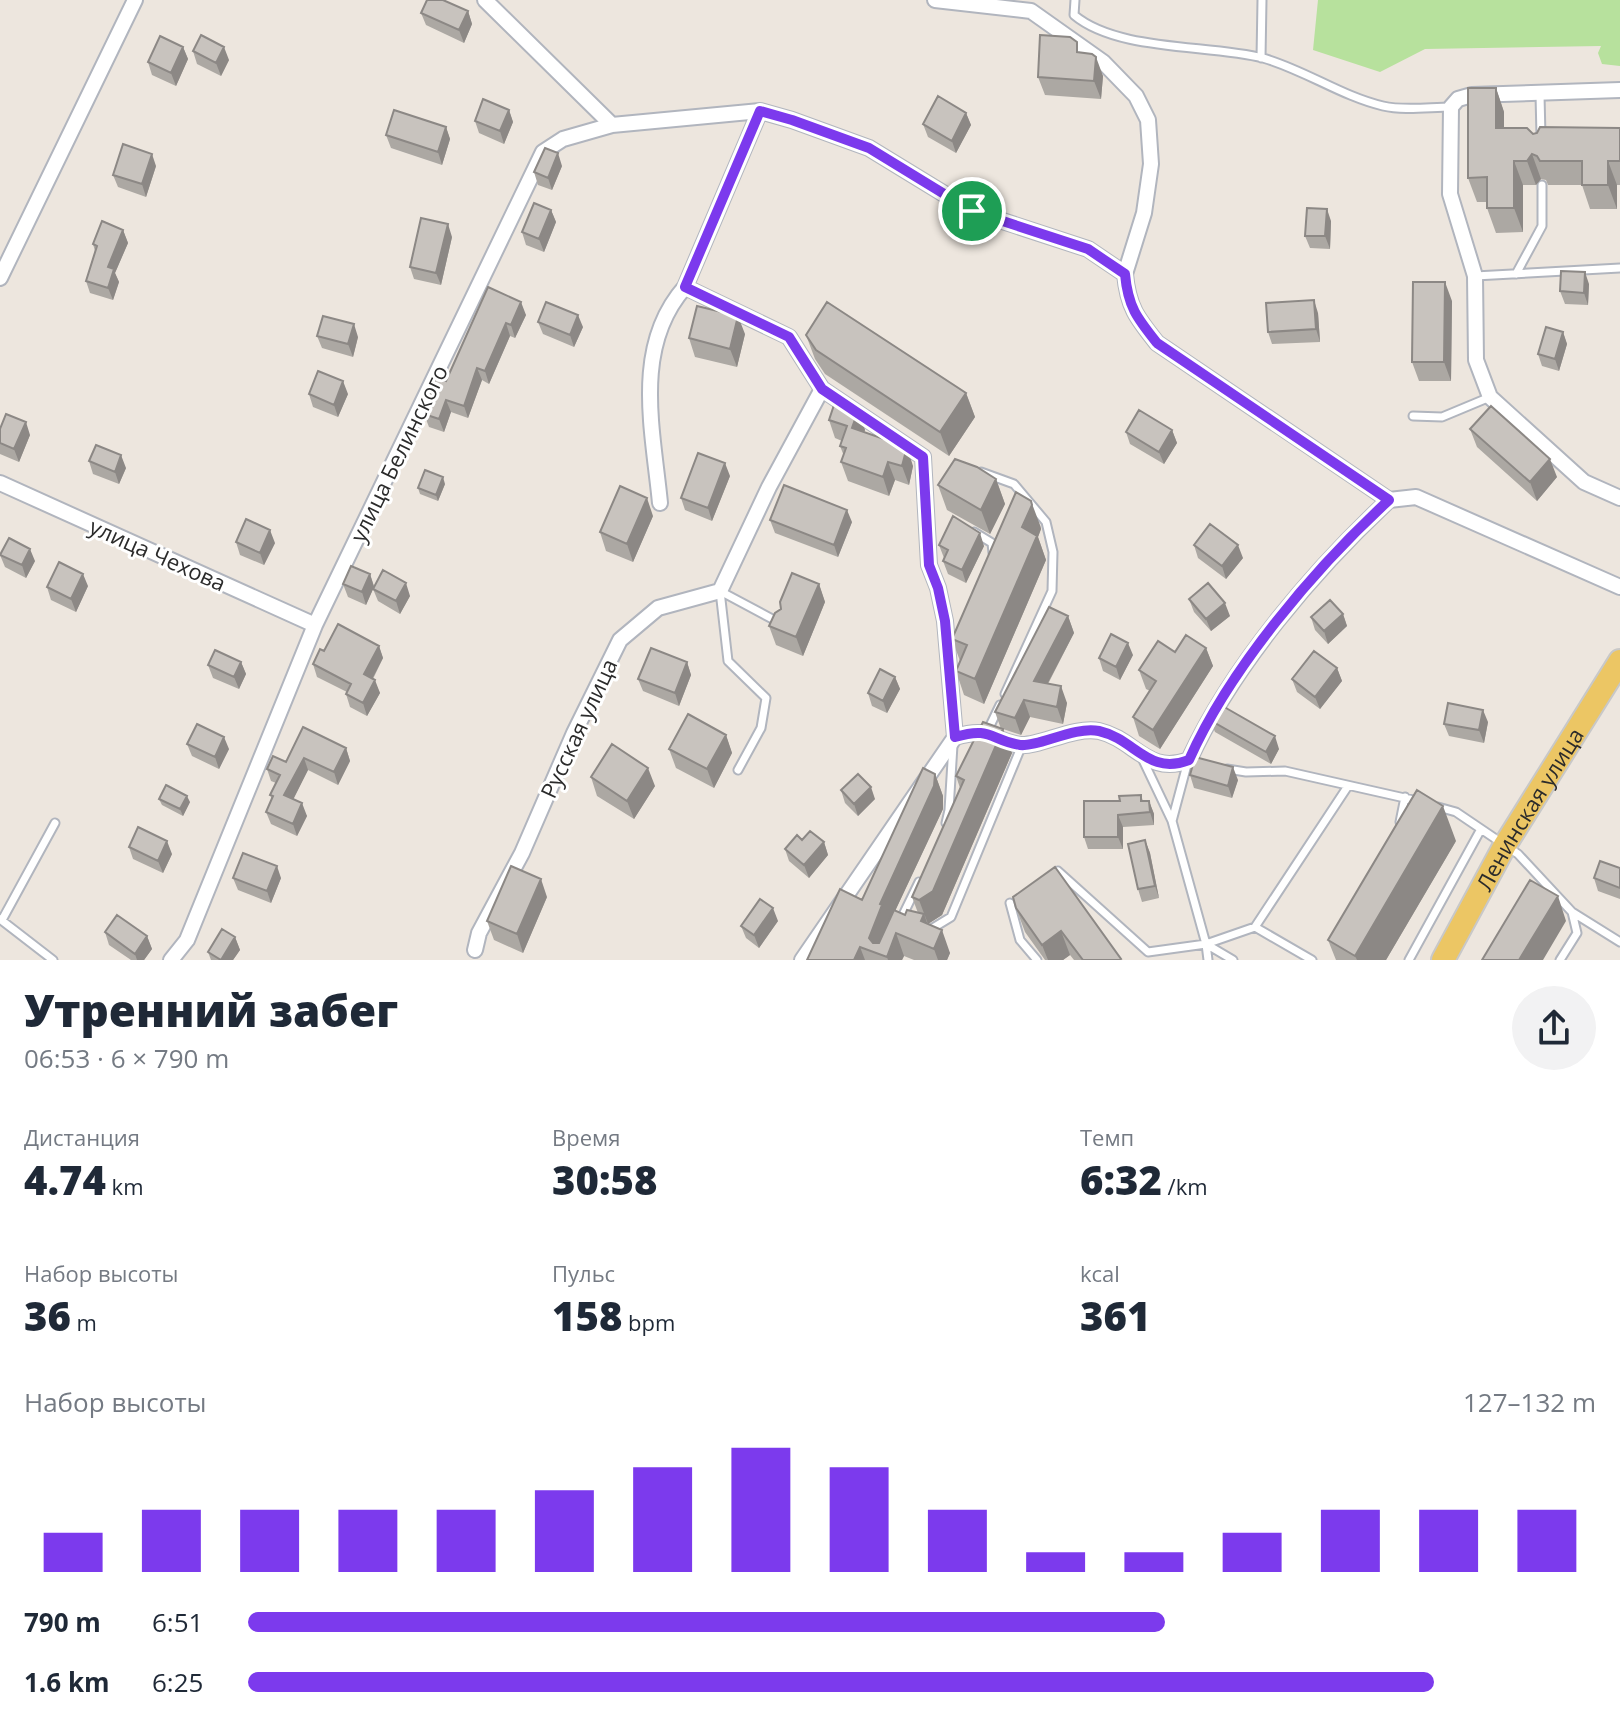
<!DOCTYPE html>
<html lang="ru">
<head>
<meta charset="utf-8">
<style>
  body { margin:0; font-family:"Open Sans",sans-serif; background:#f2f2f3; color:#1f2937; height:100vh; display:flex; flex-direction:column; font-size:30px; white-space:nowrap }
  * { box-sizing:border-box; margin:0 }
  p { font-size:26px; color:#747a83 }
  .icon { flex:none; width:44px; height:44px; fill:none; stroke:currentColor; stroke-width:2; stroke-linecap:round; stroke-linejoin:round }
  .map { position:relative; height:960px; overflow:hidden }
  .sheet { display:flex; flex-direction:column; background:#fff; flex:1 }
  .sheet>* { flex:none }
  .pin { position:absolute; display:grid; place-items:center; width:68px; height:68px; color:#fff; margin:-34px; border:4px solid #fff; border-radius:50%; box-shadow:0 2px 8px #0007 }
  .round { display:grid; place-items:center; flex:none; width:84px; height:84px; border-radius:42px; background:#f2f2f3 }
  .headline { display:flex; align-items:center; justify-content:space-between; height:136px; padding:0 24px }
  h1 { font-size:44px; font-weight:800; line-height:60px }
  .metrics { display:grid; grid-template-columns:repeat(3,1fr); gap:12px; height:136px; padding:8px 24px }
  .metrics div { display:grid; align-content:center }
  .metrics b { font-size:40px; font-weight:800 }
  .metrics small { font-size:22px; font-weight:400 }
  .metrics p { font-size:22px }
  .chart { height:224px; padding:16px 24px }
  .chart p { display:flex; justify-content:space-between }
  .chart svg { width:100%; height:144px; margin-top:8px; stroke:#7c3aed; stroke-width:6 }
  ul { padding:0 24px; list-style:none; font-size:26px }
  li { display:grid; grid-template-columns:128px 96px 1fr; align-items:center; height:60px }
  li i { height:20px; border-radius:10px; background:#7c3aed }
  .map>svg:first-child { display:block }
  .green { fill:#b7e19d }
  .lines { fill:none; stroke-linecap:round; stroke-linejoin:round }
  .service-casing { stroke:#b1b5be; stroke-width:11 }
  .minor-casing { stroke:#b1b5be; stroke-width:18 }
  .primary-casing { stroke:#c8c8c8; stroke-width:26 }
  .service { stroke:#fff; stroke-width:7 }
  .minor { stroke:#fff; stroke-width:14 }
  .primary { stroke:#ecc664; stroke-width:22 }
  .wall { fill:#aca8a3 }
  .shaded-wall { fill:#8c8885 }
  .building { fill:#c8c3be; stroke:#8c8885; stroke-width:2 }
  .route-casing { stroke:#fff; stroke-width:16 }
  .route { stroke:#7c3aed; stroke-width:10 }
  .labels { text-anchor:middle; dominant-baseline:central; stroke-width:6; stroke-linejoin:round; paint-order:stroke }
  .street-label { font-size:22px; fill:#2b2b2b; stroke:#fff }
</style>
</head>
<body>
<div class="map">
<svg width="1620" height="960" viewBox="0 0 1620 960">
  <rect width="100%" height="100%" fill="#ede6de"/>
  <path class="green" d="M1318,0H1620V66L1602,64L1598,53L1601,46L1425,49L1380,72L1313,50Z"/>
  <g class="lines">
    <defs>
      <path id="service" d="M1075,0L1074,15C1118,52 1210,44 1263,58C1305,70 1341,96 1383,106C1404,111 1430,107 1451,107
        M1261,58L1262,0
        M1540,95L1541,136
        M1516,274L1542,226V185
        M1475,276L1620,268
        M1413,416L1442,417L1490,397
        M981,472L1014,484L1046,522L1053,552L1052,591L1005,694
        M974,532L992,543L993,553
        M720,591L728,661L766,698L761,728L738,770
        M720,591L778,622
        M987,732L1000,705
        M1142,758L1172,821
        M1188,761L1172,821L1206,944L1208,960
        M1227,769L1246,772L1285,771L1418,801
        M1438,807L1456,812L1518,854L1572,912L1577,933L1560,960
        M1400,822L1405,797
        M946,823L949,810L953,745
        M1058,871L1148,952L1206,944L1255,927L1348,786
        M1010,903L1020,940L1037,960
        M1572,912L1620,942
        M0,919L53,960
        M2,920L55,823
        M900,921L919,882
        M1255,927L1312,960
        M928,931L951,917L1022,745
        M1206,944L1233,960
        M1409,960L1481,829"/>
      <path id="minor" d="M485,0L612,125
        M935,0L1031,11L1103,62L1136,96L1148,120L1151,164L1144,213L1125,274
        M1620,90L1472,95L1458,99L1451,107L1450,194L1475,276L1476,360L1490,397L1584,482L1620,498
        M760,111L685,287L789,337L822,389L923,457L929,565L938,588L945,621L955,737
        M0,278L135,0
        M0,483L315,625
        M660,503C653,430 632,347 685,287
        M475,950L479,933L522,853L574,733L620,640L658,608L720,591L769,487L822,389
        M171,960L187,940L315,625L543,152L563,139L612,125L760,111L792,120L869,148L972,211L1088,249L1125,274C1128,307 1137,318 1157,343L1389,500L1416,497L1620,587
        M802,960L955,737C992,726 989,740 1020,745C1039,747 1074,726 1099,731C1135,739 1147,776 1189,760C1232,666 1314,570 1389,500"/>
      <g id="primary">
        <path id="s1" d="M1443,960L1505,845L1620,661"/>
      </g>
    </defs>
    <use href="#service" class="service-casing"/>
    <use href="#minor" class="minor-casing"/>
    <use href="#primary" class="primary-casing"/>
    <use href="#service" class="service"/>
    <use href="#minor" class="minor"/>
    <use href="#primary" class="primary"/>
  </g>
  <path class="wall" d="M468,11L472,24L464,43L426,25L421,13Z
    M183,47L188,59L176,86L152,75L148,62Z
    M193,51L229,60L221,76L197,64Z
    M1081,53L1103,76L1101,99L1045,95L1038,77Z
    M1496,88L1504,112V128L1533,134L1620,128V185H1617V209H1590L1582,185H1548L1546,180L1541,179L1536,185H1523V232L1496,233L1487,208V202H1477L1468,178Z
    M509,110L513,122L504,144L479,133L475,121Z
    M966,113L971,125L956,153L928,137L923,124Z
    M446,127L450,139L442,165L391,148L386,135Z
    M156,166L146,197L118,187L113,175Z
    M562,166L552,190L538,185L534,172Z
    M551,210L556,222L544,252L526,245L522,232Z
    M1331,221L1330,249L1310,248L1305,236Z
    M123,230L128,243L115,273L119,282L113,300L90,293L86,281L95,251L93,244Z
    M452,237L441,285L414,279L410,267Z
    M1589,284L1588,305L1565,304L1560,291Z
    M488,287L526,315L515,338L510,336L489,384L482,380L468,418L451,412L444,432L429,427L424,414L446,381Z
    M1452,301L1451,381H1419L1412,362Z
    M1318,313L1320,342L1272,344L1268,332Z
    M538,322L583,327L574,347L543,334Z
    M1563,332L1567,344L1559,371L1542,366L1538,354Z
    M745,334L737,367L695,357L689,338Z
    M806,335L966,393L975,417L949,456L825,374L815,359Z
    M317,336L358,337L353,357L322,348Z
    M309,394H348L338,417L313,407Z
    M858,411L865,430L864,432L913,466L909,485L895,480L889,496L848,481L841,462L844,456L840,446L842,441L835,438L829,420Z
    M0,429L30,435L19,462L0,454Z
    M1470,429L1557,477L1537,501L1477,447Z
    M1172,430L1177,443L1164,464L1130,444L1126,432Z
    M89,461L126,468L119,484L93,474Z
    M730,476L712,521L685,510L681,498Z
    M996,479L1005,504L990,534L947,510L938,485Z
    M445,484L438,501L420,494L418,488Z
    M653,516L633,562L606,551L600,532Z
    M770,520L852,522L838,557L775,533Z
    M1040,525L1041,529L1038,537L1046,560L984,704L964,695L956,671L960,661L952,639Z
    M236,542L275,543L264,565L240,555Z
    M939,545L984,546L966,583L948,574L943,561L944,558Z
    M1194,545L1243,558L1226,579L1198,558Z
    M0,555L35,561L26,578L5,567Z
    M370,574L374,586L410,596L400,614L378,601L373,589L366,605L348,597L343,584Z
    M819,584L825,602L803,656L776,645L769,626Z
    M88,586L76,612L51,600L47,587Z
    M1189,599L1230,616L1211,631L1194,612Z
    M1343,614L1347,626L1328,644L1315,630L1311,617Z
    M1068,616L1074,633L1048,684L1067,703L1063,724L1030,717L1021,735L1003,729L1012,753L942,915L928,924L950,953L947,960H914L904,956L902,960H807L862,900L935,774L943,796V809L895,911L905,915L918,913L912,897L960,788L956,776L1001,729L995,712Z
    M379,646L383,658L373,679L380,693L367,716L350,707L346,694L347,692L317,677L313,664L324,651Z
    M1206,648L1213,666L1160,749L1139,736L1133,717L1150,691L1146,689L1139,670L1175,652Z
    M1133,655L1120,680L1103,671L1099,658Z
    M241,662L246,674L239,689L213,678L208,665Z
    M687,662L691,675L679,706L643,691L638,679Z
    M1337,668L1342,681L1320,709L1297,692L1292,679Z
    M895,677L900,689L887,713L872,706L868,693Z
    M1210,720L1279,749L1271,764L1215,732Z
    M1488,722L1484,743L1449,736L1444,724Z
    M726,735L732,753L714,788L676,768L669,749Z
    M187,744L229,749L219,769L192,756Z
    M346,748L350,761L338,785L308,770L293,799L307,816L297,836L271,824L266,812L272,799L270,795L276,783L271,781L267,769L286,762Z
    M1190,775L1238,780L1232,798L1194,788Z
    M591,777L655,786L634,819L597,796Z
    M841,790L875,799L858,816L845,803Z
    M1141,795L1143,801H1149L1154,814V825L1123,827V849H1088L1084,837L1120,801Z
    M159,799L190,802L183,816L162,805Z
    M802,840L824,842L828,855L809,878L789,861L785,849Z
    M1145,840L1150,853L1159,898L1142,902L1138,889Z
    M1456,841L1386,960H1336L1328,940Z
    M129,847L172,854L163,873L133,859Z
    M1620,868V899L1598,891L1594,878Z
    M233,878H281L271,903L238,890Z
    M547,897L523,953L494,940L487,921Z
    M1016,908L1121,960H1074L1070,955L1063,960H1045L1025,932Z
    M778,921L759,948L746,938L741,926Z
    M105,932L147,936L152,949L144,960H131L109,945Z
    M235,937L240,950L233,960H211L208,952Z"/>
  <path class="shaded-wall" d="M468,11L472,24L464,43L459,30Z
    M183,47L188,59L176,86L171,73Z
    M224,47L229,60L221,76L216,63Z
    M1096,57L1103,76L1101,99L1094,81Z
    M1496,88L1504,112V152L1496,128Z
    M509,110L513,122L504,144L500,131Z
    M966,113L971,125L956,153L952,141Z
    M446,127L450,139L442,165L438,152Z
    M558,153L562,166L552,190L548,178Z
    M152,154L156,166L146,197L142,184Z
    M1532,154L1541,179L1536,185L1527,161Z
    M1514,161L1523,185V232L1514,208Z
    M1608,161L1617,185V209L1608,185Z
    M1327,209L1331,221L1330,249L1325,236Z
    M551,210L556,222L544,252L539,239Z
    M448,224L452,237L441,285L436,273Z
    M123,230L128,243L115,273L119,282L113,300L108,288V267Z
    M1585,272L1589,284L1588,305L1584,293Z
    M1445,282L1452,301L1451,381L1444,362Z
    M1314,300L1318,313L1320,342L1316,329Z
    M521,302L526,315L515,338L511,325Z
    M578,315L583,327L574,347L570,335Z
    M738,316L745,334L737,367L730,349Z
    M506,323L510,336L489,384L485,371Z
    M354,324L358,337L353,357L348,344Z
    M1563,332L1567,344L1559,371L1555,359Z
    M477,368L482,380L468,418L464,406Z
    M343,381L348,394L338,417L334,405Z
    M966,393L975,417L949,456L940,432Z
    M446,400L451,412L444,432L439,419Z
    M858,411L865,430L859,447L852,428Z
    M26,422L30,435L19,462L14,449Z
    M1172,430L1177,443L1164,464L1159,452Z
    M907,447L913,466L909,485L902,466Z
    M121,455L126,468L119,484L115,472Z
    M1550,459L1557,477L1537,501L1530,482Z
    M888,462L895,480L889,496L883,477Z
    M725,463L730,476L712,521L708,508Z
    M443,477L445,484L438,501L436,495Z
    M996,479L1005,504L990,534L981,510Z
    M647,498L653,516L633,562L627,544Z
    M1031,501L1040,525L1041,529L1038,537L1046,560L984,704L975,679Z
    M847,510L852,522L838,557L834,545Z
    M270,530L275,543L264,565L260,553Z
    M980,533L984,546L966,583L962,570Z
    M1238,545L1243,558L1226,579L1222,566Z
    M30,549L35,561L26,578L22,565Z
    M83,574L88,586L76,612L71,599Z
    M370,574L374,587L366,605L362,592Z
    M406,583L410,596L400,614L396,601Z
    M819,584L825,602L803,656L796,637Z
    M1225,603L1230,616L1211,631L1206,619Z
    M1343,614L1347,626L1328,644L1324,631Z
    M1068,616L1074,633L1040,698L1034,681Z
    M1128,643L1133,655L1120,680L1116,667Z
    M379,646L383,658L368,687L364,674Z
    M1206,648L1213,666L1160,749L1153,730Z
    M241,662L246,674L239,689L234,677Z
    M687,662L691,675L679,706L675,693Z
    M1337,668L1342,681L1320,709L1315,697Z
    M895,677L900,689L887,713L883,701Z
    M375,680L380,693L367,716L363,703Z
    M1061,686L1067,703L1063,724L1057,707Z
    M1024,700L1030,717L1021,735L1015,718Z
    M1483,710L1488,722L1484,743L1479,730Z
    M1003,729L1012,753L942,915L928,924L919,900Z
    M726,735L732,753L714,788L707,769Z
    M1275,736L1279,749L1271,764L1266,752Z
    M224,737L229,749L219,769L215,757Z
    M346,748L350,761L338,785L334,772Z
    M304,758L308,770L289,808L284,795Z
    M1233,767L1238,780L1232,798L1228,786Z
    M648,768L655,786L634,819L627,801Z
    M935,774L943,796V809L889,924L880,955L869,938L880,904Z
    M871,787L875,799L858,816L854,804Z
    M187,796L190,802L183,816L180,809Z
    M1149,801L1154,814V825L1150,812Z
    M302,803L307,816L297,836L293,824Z
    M1443,806L1456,841L1386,960H1357L1355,956Z
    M1118,815L1123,827V849L1118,837Z
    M1145,840L1150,853L1159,898L1155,886Z
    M167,841L172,854L163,873L158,861Z
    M824,842L828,855L809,878L804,865Z
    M277,866L281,878L271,903L267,891Z
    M541,879L547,897L523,953L517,934Z
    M1558,896L1566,921L1543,960H1519Z
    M773,908L778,921L759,948L754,935Z
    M924,914L932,937L921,921Z
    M942,930L950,953L947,960H938L934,949Z
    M1061,931L1070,955L1063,960H1048L1042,945Z
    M896,933L904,956L902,960H888L887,957Z
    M147,936L152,949L144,960H137L135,954Z
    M235,937L240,950L233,960H221Z
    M860,947L865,960H854Z"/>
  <path class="building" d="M427,0H443L468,11L459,30L421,13Z
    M201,35L224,47L216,63L193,51Z
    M1040,35L1070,37L1077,42V52L1092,54L1096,57L1094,81L1038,77Z
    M160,36L183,47L171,73L148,62Z
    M1468,88H1496V128H1527L1533,134L1537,133L1540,127L1620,128V161H1608V185H1582V161H1540L1537,156L1532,154L1527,161H1514V208H1487V177L1468,178Z
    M938,96L966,113L952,141L923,124Z
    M483,99L509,110L500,131L475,121Z
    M394,110L446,127L438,152L386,135Z
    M123,144L152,154L142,184L113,175Z
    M545,148L558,153L548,178L534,172Z
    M534,203L551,210L539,239L522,232Z
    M1307,208L1327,209L1325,236H1305Z
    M421,218L448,224L436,273L410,267Z
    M102,221L123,230L108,267L114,269L108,288L86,281L97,246L93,244Z
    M1561,271L1585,272L1584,293L1560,291Z
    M1413,282H1445L1444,362H1412Z
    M488,287L521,302L511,325L506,323L485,371L477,368L464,406L446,400L439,419L424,414L436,378L446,381Z
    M1314,300L1316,329L1268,332L1266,303Z
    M546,302L578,315L570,335L538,322Z
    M827,302L966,393L940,432L816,350L806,335Z
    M697,306L738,316L730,349L689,338Z
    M323,316L354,324L348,344L317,336Z
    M1546,327L1563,332L1555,359L1538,354Z
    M318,371L343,381L334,405L309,394Z
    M836,399L858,411L852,428L907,447L902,466L888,462L883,477L841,462L846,448L840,446L847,426L829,420Z
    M1491,406L1550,459L1530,482L1470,429Z
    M1139,410L1172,430L1159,452L1126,432Z
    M6,414L26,422L14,449L0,443V429Z
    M96,445L121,455L115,472L89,461Z
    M698,453L725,463L708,508L681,498Z
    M955,459L977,467L996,479L981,510L938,485Z
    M425,470L443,477L436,495L418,488Z
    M784,485L847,510L834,545L770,520Z
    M620,486L647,498L627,544L600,532Z
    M1016,492L1031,501L1032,505L1022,527L1037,536L975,679L956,671L967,645L952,639Z
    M953,516L980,533L962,570L943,561L948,550L939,545Z
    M246,519L270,530L260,553L236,542Z
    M1210,524L1238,545L1222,566L1194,545Z
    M9,538L30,549L22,565L0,555Z
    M59,562L83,574L71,599L47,587Z
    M351,566L370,574L362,592L343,584Z
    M383,570L406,583L396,601L373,589Z
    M792,573L819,584L796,637L769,626L775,613L781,609L780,602Z
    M1208,583L1225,603L1206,619L1189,599Z
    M1330,600L1343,614L1324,631L1311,617Z
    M1049,607L1068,616L1034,681L1061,686L1057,707L1024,700L1015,718L995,712Z
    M338,624L379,646L364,674L375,680L363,703L346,694L351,684L313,664L320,649L324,651Z
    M1111,634L1128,643L1116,667L1099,658Z
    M1186,635L1206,648L1153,730L1133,717L1156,681L1139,670L1158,641L1175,652Z
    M651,648L687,662L675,693L638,679Z
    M215,650L241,662L234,677L208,665Z
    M1314,651L1337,668L1315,697L1292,679Z
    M880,669L895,677L883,701L868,693Z
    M1448,703L1483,710L1479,730L1444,724Z
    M1219,704L1275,736L1266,752L1210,720Z
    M688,714L726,735L707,769L669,749Z
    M983,722L1003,729L933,891L919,900L912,897L964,780L956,776Z
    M197,724L224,737L215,757L187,744Z
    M303,727L346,748L334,772L304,758L284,795L302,803L293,824L266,812L273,796L270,795L280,775L267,769L273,756L286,762Z
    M612,744L648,768L627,801L591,777Z
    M1195,757L1233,767L1228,786L1190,775Z
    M923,768L935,774L934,786L880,904L882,905L869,938L873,943H879L894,910L905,915L907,910L924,914L921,921L942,930L934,949L896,933L887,957L860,947L854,960H807L840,889L862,900Z
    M858,774L871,787L854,804L841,790Z
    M166,785L187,796L180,809L159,799Z
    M1417,790L1443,806L1355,956L1328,940Z
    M1141,795V801H1149L1150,812L1118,815V837H1084V801H1120L1119,796Z
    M138,827L167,841L158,861L129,847Z
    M810,831L824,842L804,865L785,849L797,835L802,840Z
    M1145,840L1155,886L1138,889L1128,844Z
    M243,853L277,866L267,891L233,878Z
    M1600,861L1620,868V888L1594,878Z
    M511,866L541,879L517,934L487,921Z
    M1055,867L1121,959L1119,960H1083L1061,931L1042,945L1016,908L1013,897Z
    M1530,880L1558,896L1519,960H1482Z
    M760,899L773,908L754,935L741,926Z
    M117,915L147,936L135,954L105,932Z
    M222,929L235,937L221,960L208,952Z"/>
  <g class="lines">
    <defs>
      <path id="route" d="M760,111L792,120L869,148L972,211L1088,249L1125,274C1128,307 1137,318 1157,343L1389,500C1315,568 1230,668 1189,760C1148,776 1135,739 1099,731C1074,726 1039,747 1020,745C989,740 992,726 955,737L945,621L938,588L929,565L923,457L822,389L789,337L685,287Z"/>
    </defs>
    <use href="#route" class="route-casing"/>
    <use href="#route" class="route"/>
  </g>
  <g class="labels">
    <g class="street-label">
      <text transform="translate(398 453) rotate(-64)">улица Белинского</text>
      <text transform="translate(158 554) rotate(24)">улица Чехова</text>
      <text transform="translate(578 728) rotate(-65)">Русская улица</text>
      <text stroke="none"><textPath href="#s1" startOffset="174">Ленинская улица</textPath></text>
    </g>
  </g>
</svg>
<div class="pin" style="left:972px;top:211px;background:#1e9e55"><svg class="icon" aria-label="arrive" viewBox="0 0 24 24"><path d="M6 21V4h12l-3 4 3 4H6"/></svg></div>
</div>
<section class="sheet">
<div class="headline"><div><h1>Утренний забег</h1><p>06:53 · 6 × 790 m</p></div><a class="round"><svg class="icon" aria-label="share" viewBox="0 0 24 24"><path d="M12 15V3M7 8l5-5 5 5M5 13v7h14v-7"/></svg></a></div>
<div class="metrics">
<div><p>Дистанция</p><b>4.74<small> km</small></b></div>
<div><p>Время</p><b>30:58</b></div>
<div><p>Темп</p><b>6:32<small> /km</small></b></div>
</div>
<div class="metrics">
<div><p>Набор высоты</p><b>36<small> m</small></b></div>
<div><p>Пульс</p><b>158<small> bpm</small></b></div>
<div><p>kcal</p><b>361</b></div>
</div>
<div class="chart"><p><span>Набор высоты</span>127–132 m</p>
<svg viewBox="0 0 160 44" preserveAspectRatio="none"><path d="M5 44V32M15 44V25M25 44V25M35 44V25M45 44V25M55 44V19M65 44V12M75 44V6M85 44V12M95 44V25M105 44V38M115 44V38M125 44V32M135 44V25M145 44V25M155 44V25"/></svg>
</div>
<ul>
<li><b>790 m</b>6:51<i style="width:68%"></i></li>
<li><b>1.6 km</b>6:25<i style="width:88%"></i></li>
</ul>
</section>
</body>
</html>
